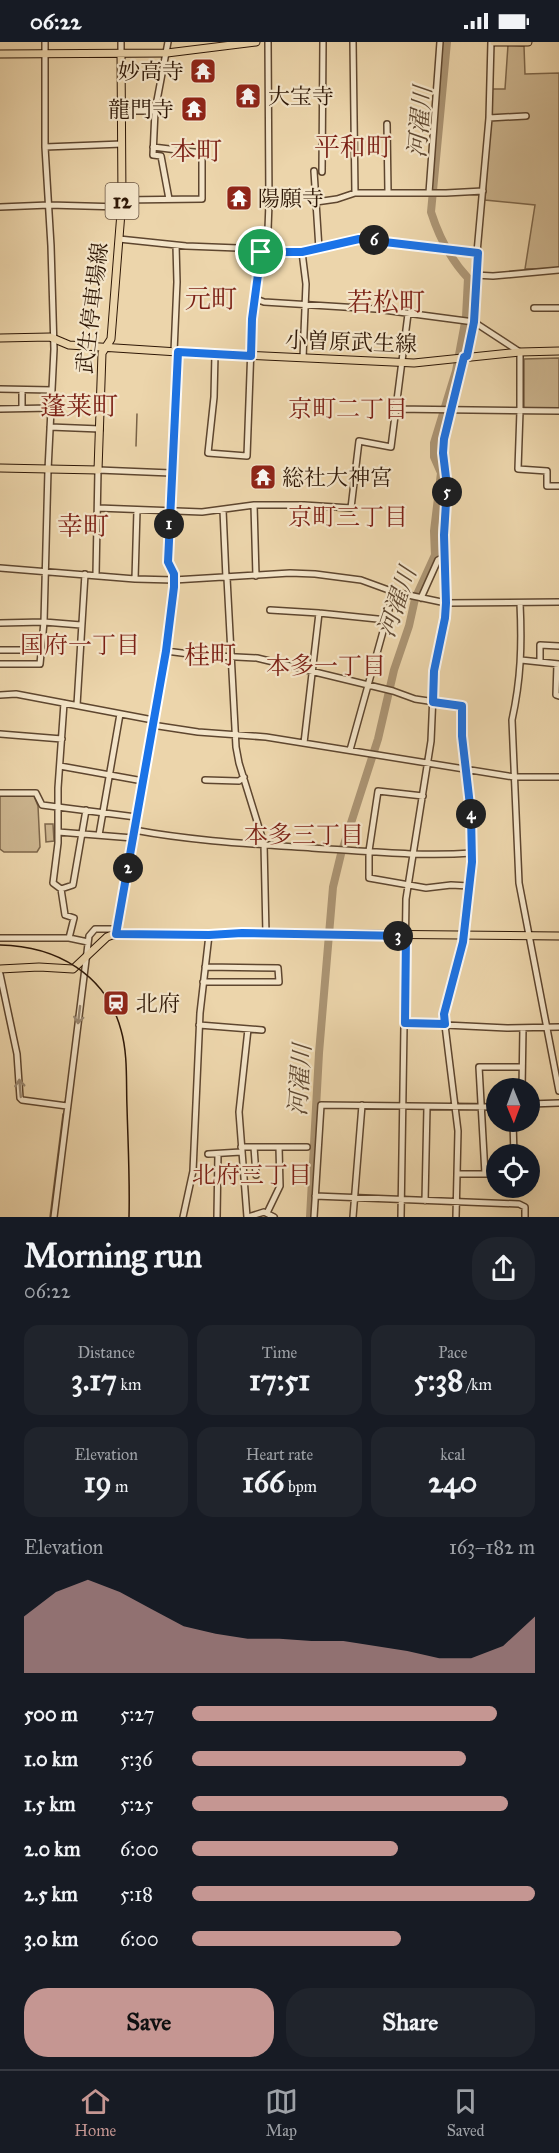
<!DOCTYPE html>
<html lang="en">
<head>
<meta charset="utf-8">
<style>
  body { margin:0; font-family:"IM FELL Great Primer","Noto Serif JP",serif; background:#20242c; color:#f1f3f6; height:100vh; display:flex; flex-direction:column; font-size:22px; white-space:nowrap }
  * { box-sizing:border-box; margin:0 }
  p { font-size:20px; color:#9ea1a6 }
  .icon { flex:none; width:33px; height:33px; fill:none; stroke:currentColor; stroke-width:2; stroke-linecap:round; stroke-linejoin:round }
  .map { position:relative; height:1175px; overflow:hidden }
  .sheet { display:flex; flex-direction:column; background:#171b24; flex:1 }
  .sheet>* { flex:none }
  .needle { width:39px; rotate:179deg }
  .fabs { position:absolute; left:486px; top:1036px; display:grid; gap:12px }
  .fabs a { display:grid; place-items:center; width:54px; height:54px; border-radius:50%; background:#171b24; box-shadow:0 6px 24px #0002; font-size:30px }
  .pin { position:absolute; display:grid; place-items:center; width:51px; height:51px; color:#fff; margin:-26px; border:3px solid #fff; border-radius:50%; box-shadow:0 2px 6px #0007 }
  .km { position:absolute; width:30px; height:30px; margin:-15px; border-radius:50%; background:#222; color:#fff; font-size:16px; line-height:30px; text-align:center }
  .round { display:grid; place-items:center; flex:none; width:63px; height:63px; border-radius:24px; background:#20242c }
  .headline { display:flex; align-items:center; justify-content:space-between; height:102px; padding:0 24px }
  h1 { font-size:33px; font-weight:700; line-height:45px }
  .figures { display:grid; grid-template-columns:repeat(3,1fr); gap:9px; height:102px; padding:6px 24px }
  .figures div { display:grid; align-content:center; border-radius:15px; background:#20242c; text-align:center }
  .figures b { font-size:30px; font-weight:700 }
  .figures small { font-size:16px; font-weight:400 }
  .figures p { font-size:16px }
  .chart { height:168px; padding:12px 24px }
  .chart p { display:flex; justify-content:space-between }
  .chart svg { width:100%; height:108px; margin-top:6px; fill:#c59692; opacity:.7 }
  .action { display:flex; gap:12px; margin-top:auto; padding:12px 24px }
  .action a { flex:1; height:69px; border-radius:24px; background:#c59692; color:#111; font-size:24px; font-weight:700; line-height:69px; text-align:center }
  .action a+a { background:#20242c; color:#f1f3f6 }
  ul { padding:0 24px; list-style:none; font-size:20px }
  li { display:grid; grid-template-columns:96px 72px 1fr; align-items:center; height:45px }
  li i { height:15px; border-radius:8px; background:#c59692 }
  .status { display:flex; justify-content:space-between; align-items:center; height:42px; padding:0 30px; background:#171b24; direction:ltr }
  .status svg { height:16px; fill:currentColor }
  .tabs { display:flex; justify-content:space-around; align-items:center; height:84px; border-top:2px solid #363941; background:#171b24; font-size:16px; color:#9ea1a6 }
  .tabs a { display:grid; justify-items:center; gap:3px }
  .tabs .active { color:#c59692 }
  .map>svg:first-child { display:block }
  .green { fill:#ccb58f; stroke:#7d664a; stroke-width:1.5 }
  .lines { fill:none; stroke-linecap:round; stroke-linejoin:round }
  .stream { stroke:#796247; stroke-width:1.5 }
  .river { stroke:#ab9473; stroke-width:8 }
  .minor-casing { stroke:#5e462f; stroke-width:8 }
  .major-casing { stroke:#2e1706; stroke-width:9 }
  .minor { stroke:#f3e4c8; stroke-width:5 }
  .major { stroke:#ecd5ab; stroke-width:7 }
  .tram { stroke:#2e1706; stroke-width:1.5 }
  .oneway { stroke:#9a8871 }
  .route-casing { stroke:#fff; stroke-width:12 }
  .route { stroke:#1a73e8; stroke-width:8 }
  .labels { text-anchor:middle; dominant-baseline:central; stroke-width:4.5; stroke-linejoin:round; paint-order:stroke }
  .shield { fill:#f3e4c8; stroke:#695440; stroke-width:1.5 }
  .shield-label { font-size:21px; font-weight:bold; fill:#2e1706 }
  .poi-label { font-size:22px; fill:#2e1706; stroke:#f3e4c8; text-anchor:start }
  .street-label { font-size:22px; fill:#2e1706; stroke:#f3e4c8 }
  .water-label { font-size:24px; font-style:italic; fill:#604932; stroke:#f3e4c8 }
  .neighbourhood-label { font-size:24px; fill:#7a1f14; stroke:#f3e4c8 }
  .quarter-label { font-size:26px; fill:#7a1f14; stroke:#f3e4c8 }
</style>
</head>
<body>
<div class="status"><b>06:22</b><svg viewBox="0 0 49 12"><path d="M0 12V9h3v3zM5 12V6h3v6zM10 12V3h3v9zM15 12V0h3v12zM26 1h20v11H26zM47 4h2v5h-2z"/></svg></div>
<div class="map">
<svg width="559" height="1175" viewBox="0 0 559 1175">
  <rect width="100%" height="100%" fill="#ecd5ab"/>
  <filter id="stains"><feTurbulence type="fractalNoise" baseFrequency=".00333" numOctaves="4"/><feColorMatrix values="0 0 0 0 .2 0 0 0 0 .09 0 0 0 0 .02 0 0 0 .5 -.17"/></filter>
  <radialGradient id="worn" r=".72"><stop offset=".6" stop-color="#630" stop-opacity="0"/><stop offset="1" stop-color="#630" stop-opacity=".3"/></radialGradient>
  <path class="green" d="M508,3L524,4L525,32L559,31V227H525L535,163L485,158L492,47H505Z
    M559,316V367H526L524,365V317Z
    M0,753L34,754L38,764L40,805L37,810H4L0,807Z
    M45,782H53L54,799L46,800Z"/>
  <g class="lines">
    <path class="stream" d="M136,404L137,372
      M50,1175L63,1072"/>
    <path class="river" d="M310,1175L319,1011L333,845L341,812L378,697L394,628L409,584L415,557L435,513L434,489L441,431L434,415V401L456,329L466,275L468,236C450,217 439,195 431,170L447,0"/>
    <defs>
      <path id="minor" d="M121,0V11
        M168,0L155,69L153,113L161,114L169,157
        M353,0L355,151
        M122,69H155
        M489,76L526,74
        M387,82L388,150
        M45,105L122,102
        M314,129L319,207
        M322,130L323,0
        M429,151L440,0
        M122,158L202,157V111L153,105
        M316,160L337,157L355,151H446L483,149
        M0,165L49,163L121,165
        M119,197L186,204L238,206L265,211L302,210L359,197L478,211
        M302,210L306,242L303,316
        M475,233L493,234L559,228
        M256,257L264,260L376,267L474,280L520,310V369L518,427L547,429V444H559
        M534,266H559
        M174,310L177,240L176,203
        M215,312L214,355L208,411L247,414L252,277L261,210L268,187L269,161L268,0
        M467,314L474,280L475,233L489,76L491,0
        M0,347L52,348
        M22,348V366
        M0,367L51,366
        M395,367L559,369
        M50,385L100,387
        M254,463L256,534
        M98,466L202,470L254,463H304L351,466L359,399L391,405L408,272
        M223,468L226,536
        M0,526L135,537L174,538L290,531L315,532L361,538L394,550L446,561L559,560
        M96,533L98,428L171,431
        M227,536L236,705L239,721L264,802L266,892
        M135,537L137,468
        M421,556L438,518L444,515
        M520,561C522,603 521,637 512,678L519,841L559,1049
        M270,568L319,571L387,578
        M0,581L44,580L81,583
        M0,608H42
        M166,609L197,613L257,616L393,649L415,657L462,664V694L471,772L472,820L463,900L444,975L458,1089L456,1175
        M521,618L559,622
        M540,620V603L559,604
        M0,622H40L44,580L48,428L54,307L51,204L45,105V0
        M557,622L556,653L559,654
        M0,653L16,652L153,678
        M64,661L58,746V801L53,841L61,847L65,873L74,876L69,896
        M77,663L85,532
        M152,683L198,690L266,695L514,735H559
        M0,692L62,697
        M304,701L319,571
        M350,708L394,550
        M60,724L143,739
        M205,738L239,739L244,735
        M0,751H36L42,763L136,775
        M423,754L378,749L369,809V836L426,846L451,843L469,844
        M134,788C193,799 253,802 312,806C365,809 419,815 472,811
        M58,790L133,796
        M99,793L120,672
        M61,847L73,843L86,768
        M115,892L166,609L174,545V532L168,520L178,310
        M0,896H69L88,900
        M0,932L17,1012L20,1056L22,1058L67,1064
        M203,940H279L278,926L205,925
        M404,981L507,986L559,985
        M199,983L262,988
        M522,1047L523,986
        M530,1062L559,1061
        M513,1080L514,1113
        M241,1105H307
        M254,1105L256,1133
        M208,1112L241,1110
        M457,1132H496
        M485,1132L479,1025H522
        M315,1154L519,1162L525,1165V1175
        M425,1159L427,1065
        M267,1171L280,1144L279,1105
        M54,1175L89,894L95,887H116
        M183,1175L193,1129L200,971L209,893
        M217,1175L218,1112
        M247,1175L239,1070L248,987
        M248,1175L264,1170L274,1175
        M314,1175L321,1063L496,1065
        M353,1175L362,1063
        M401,1175L406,857L431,699L434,629L445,576L444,493L447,444L443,411L444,397L464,315"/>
      <path id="major" d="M494,0H528
        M0,12L167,11L256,0
        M0,296L50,295L69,303L178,310L414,321L520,310L559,309
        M0,426L98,428L102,311L111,297L122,158L121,11
        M0,927L39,925L73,927L107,895L112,893H209L242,891L559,894"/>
    </defs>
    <use href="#minor" class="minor-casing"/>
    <use href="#major" class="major-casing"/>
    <use href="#minor" class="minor"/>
    <use href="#major" class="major"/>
    <path class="tram" d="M0,903C56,904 106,932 121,988C128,1012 126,1040 127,1065C128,1102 130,1138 129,1175"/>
  </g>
  <defs><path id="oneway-shaft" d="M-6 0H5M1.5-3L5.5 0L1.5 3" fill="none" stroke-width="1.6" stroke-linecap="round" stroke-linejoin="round" transform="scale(1.5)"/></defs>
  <g class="oneway">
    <use href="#oneway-shaft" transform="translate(79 973) rotate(97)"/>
    <use href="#oneway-shaft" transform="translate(20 1046) rotate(-95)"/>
  </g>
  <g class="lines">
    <defs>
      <path id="route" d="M359,197L478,211L474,280L467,314L464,315L444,397L443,411L447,444L444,493L446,561L445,576L434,629L433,660L462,664V694L471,772L472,820L463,900L444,972L445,982L405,981L406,894L242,891L209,893L116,892L166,609L174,545V532L168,520L178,310L251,314L252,277L261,210H302Z"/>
    </defs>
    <use href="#route" class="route-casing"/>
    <use href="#route" class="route"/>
  </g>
  <defs>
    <symbol id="temple-square" viewBox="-11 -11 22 22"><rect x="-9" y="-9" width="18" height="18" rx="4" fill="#8f2418" stroke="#f3e4c8"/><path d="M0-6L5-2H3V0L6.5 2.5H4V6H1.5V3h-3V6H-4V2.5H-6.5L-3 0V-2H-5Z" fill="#fff"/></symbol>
    <symbol id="station-square" viewBox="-11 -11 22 22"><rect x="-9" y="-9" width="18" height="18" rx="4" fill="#8f2418" stroke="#f3e4c8"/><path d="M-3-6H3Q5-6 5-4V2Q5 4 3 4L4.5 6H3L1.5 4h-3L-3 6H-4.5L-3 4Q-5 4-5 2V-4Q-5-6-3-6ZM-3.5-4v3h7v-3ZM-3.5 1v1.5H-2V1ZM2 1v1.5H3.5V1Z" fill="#fff"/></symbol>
  </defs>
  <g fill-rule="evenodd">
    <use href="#temple-square" x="188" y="14" width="30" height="30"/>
    <use href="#temple-square" x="233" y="39" width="30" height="30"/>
    <use href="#temple-square" x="179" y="52" width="30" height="30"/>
    <use href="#temple-square" x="224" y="141" width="30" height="30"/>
    <use href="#temple-square" x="248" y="420" width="30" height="30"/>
    <use href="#station-square" x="101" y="946" width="30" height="30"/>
  </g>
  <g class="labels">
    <rect class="shield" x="105.5" y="141" width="33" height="36" rx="4.5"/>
    <g class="shield-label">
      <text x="122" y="159">12</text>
    </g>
    <g class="poi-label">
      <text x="184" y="29" text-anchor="end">妙高寺</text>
      <text x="268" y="54">大宝寺</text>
      <text x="174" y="67" text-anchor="end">龍門寺</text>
      <text x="258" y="156">陽願寺</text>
      <text x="282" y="435">総社大神宮</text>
      <text x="136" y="961">北府</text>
    </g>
    <g class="street-label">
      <text transform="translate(92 266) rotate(-83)">武生停車場線</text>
      <text transform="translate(351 300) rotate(2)">小曽原武生線</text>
    </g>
    <g class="water-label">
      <text transform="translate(420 80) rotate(-85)">河濯川</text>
      <text transform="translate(397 560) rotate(-71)">河濯川</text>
      <text transform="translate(300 1038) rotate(-86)">河濯川</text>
    </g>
    <g class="neighbourhood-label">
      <text x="348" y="367">京町二丁目</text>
      <text x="348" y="475">京町三丁目</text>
      <text x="80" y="603">国府一丁目</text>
      <text x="326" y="624">本多一丁目</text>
      <text x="304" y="793">本多三丁目</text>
      <text x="252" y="1133">北府三丁目</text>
    </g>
    <g class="quarter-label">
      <text x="353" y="105">平和町</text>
      <text x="196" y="109">本町</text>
      <text x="211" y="257">元町</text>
      <text x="386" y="260">若松町</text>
      <text x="79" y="364">蓬莱町</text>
      <text x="83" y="484">幸町</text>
      <text x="210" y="613">桂町</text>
    </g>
  </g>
  <rect width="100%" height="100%" filter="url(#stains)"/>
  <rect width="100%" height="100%" fill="url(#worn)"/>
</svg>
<div class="fabs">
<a><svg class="needle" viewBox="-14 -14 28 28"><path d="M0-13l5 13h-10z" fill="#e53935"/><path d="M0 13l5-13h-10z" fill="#9ea1a6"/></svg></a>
<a><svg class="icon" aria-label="locate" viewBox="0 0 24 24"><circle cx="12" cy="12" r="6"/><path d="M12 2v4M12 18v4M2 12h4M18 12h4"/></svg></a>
</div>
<div class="pin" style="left:261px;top:210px;background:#1e9e55"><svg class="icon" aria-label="arrive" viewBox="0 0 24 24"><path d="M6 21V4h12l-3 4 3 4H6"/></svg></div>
<b class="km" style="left:169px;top:482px">1</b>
<b class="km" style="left:128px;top:826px">2</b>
<b class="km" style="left:398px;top:894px">3</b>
<b class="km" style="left:471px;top:772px">4</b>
<b class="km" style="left:447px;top:450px">5</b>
<b class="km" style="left:374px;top:198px">6</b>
</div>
<section class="sheet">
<div class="headline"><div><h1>Morning run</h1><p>06:22</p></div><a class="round"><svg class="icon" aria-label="share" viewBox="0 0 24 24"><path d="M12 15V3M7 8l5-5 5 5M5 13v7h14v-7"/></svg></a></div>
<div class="figures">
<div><p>Distance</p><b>3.17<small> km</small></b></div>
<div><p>Time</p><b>17:51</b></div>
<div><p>Pace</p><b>5:38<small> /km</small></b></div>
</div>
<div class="figures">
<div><p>Elevation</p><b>19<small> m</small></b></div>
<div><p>Heart rate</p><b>166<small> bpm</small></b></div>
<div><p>kcal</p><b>240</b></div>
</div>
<div class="chart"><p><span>Elevation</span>163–182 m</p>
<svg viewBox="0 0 160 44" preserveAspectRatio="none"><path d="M0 44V21L10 11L20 6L30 11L40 18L50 25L60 28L70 30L80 30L90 31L100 31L110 33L120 35L130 38L140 38L150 33L160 21V44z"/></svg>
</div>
<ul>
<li><b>500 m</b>5:27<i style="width:89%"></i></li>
<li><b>1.0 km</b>5:36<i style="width:80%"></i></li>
<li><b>1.5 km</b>5:25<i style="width:92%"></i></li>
<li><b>2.0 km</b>6:00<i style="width:60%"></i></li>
<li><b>2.5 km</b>5:18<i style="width:100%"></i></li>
<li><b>3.0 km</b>6:00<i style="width:61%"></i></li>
</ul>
<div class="action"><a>Save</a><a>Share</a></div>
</section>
<nav class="tabs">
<a class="active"><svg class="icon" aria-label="home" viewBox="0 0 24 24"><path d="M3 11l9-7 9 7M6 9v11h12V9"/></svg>Home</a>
<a><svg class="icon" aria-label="map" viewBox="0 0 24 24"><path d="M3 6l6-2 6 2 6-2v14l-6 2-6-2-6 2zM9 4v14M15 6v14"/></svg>Map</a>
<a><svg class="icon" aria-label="saved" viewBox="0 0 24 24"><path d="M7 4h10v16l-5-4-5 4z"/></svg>Saved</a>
</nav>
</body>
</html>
